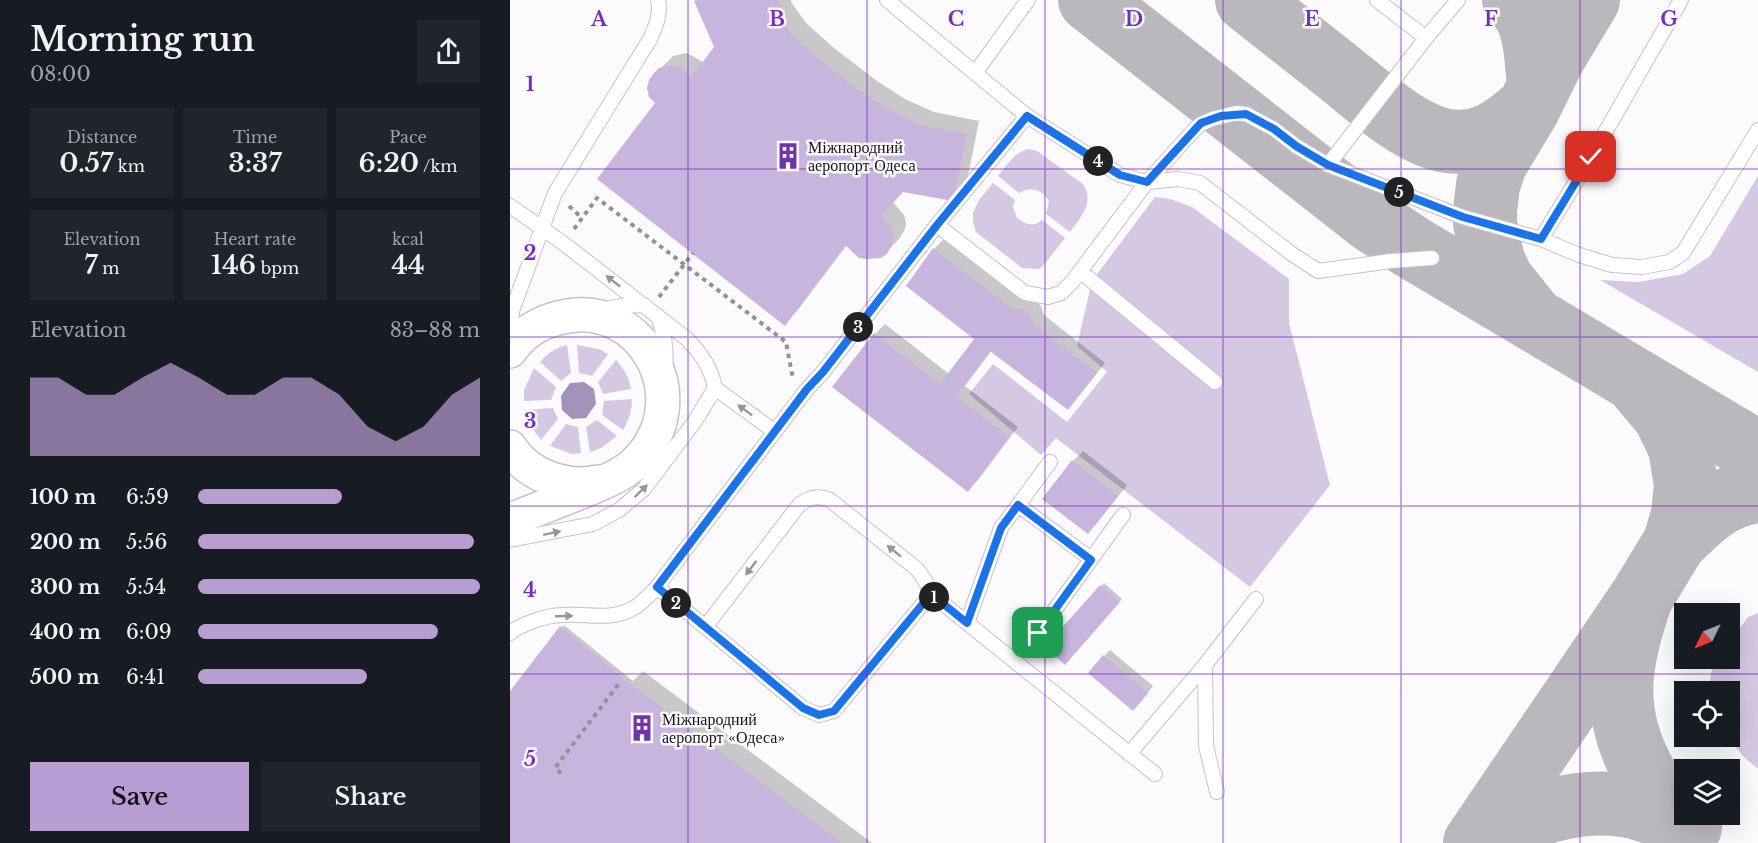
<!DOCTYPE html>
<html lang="en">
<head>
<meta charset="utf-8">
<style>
  body { margin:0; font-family:"Libre Baskerville",serif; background:#20242c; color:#f1f3f6; height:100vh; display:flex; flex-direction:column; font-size:22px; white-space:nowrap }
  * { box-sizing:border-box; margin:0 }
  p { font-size:20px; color:#9ea1a6 }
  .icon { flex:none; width:33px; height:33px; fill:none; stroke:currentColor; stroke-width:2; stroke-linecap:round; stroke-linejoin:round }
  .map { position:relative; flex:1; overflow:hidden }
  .drawer { display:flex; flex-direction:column; background:#171b24; width:510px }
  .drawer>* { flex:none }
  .needle { width:39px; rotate:227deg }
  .buttons { position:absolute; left:1164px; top:603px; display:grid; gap:12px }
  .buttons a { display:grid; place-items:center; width:66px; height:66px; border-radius:0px; background:#171b24; box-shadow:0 6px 24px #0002; font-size:30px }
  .pin { position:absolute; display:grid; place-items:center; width:51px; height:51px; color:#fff; margin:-26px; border-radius:12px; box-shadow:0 3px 9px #0006 }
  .km { position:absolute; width:30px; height:30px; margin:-15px; border-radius:50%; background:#222; color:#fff; font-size:16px; line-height:30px; text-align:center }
  .round { display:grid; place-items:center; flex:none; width:63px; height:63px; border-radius:0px; background:#20242c }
  .head { display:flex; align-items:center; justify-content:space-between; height:102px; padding:0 30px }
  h1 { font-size:33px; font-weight:600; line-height:45px }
  .metrics { display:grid; grid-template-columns:repeat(3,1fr); gap:9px; height:102px; padding:6px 30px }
  .metrics div { display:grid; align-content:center; border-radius:0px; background:#20242c; text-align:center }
  .metrics b { font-size:26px; font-weight:600 }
  .metrics small { font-size:16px; font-weight:400 }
  .metrics p { font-size:16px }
  .chart { height:168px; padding:12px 30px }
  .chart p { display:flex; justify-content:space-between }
  .chart svg { width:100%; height:108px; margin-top:6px; fill:#b89dd3; opacity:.7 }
  .cta { display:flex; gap:12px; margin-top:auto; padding:12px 30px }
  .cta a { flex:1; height:69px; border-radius:0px; background:#b89dd3; color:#111; font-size:24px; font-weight:600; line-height:69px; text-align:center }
  .cta a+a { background:#20242c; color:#f1f3f6 }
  ul { padding:0 30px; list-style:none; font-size:20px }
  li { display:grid; grid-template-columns:96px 72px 1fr; align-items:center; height:45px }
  li i { height:15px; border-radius:8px; background:#b89dd3 }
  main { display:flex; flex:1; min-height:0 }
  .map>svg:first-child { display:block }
  .green { fill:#d4c8e3 }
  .water { fill:#a392b9 }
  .shadow { fill:#0003 }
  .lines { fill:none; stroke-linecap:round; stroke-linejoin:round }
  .taxiway { stroke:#bab8bc; stroke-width:64 }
  .building { fill:#c7b5de }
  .service-casing { stroke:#c7c0d0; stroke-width:16 }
  .secondary-casing { stroke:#c7c0d0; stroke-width:36 }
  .path { stroke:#949297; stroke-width:4; stroke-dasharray:4.5 4.5; stroke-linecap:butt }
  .service { stroke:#fff; stroke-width:14 }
  .secondary { stroke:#fff; stroke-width:33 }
  .oneway { fill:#969598 }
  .route-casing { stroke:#fff; stroke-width:12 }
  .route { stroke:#1a73e8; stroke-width:8 }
  .grid { fill:none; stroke:#7b2cbf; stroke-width:1.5; stroke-opacity:0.55 }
  .labels { text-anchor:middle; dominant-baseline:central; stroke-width:5; stroke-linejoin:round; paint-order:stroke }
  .poi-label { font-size:16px; fill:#161319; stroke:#fbfafd; text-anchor:start }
  .grid-label { font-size:20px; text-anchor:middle; font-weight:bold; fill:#7b2cbf; stroke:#fbfafd; stroke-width:5; stroke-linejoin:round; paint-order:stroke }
</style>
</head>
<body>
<main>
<section class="drawer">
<div class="head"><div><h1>Morning run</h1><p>08:00</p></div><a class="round"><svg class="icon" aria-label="share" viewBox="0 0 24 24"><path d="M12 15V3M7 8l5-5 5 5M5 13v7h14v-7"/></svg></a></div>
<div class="metrics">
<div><p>Distance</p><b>0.57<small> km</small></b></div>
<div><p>Time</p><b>3:37</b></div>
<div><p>Pace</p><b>6:20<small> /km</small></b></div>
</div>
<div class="metrics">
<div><p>Elevation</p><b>7<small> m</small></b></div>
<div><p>Heart rate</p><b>146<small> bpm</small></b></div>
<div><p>kcal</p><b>44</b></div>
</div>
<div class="chart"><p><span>Elevation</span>83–88 m</p>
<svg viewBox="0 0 160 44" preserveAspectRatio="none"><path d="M0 44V12L10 12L20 19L30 19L40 12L50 6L60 12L70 19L80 19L90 12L100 12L110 19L120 32L130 38L140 32L150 19L160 12V44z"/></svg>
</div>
<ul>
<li><b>100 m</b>6:59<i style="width:51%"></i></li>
<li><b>200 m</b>5:56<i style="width:98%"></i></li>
<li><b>300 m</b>5:54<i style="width:100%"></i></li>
<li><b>400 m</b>6:09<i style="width:85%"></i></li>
<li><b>500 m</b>6:41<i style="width:60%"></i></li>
</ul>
<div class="cta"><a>Save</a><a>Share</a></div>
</section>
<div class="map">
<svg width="1248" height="843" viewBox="0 0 1248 843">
  <rect width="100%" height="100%" fill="#fbfafd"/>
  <path class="green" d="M519,149L527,151L573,184C585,202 571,217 560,232L536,214L539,201C531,189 521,186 509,193L488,176C497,165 504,152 519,149Z
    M1248,176V372L1090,280L1128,282L1173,274L1200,256Z
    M483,183L505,200L503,206L507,218C516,224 523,228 532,220L555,238L533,266L529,269L512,268L466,232L463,222V213L469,200Z
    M645,197L660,199L682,207L779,279V323L820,485L740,587L546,438L531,455L459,394L483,364L557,422L597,372L567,346L582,281Z
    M57,345L61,373L51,381L30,362C38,353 45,348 57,345Z
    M67,345L89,349L98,354L82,376L69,373Z
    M106,360C114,369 119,377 121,389L93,394L88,382Z
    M24,368L46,387L41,400L14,401V390Z
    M122,399C122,410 119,420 113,430L92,415L94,401Z
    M43,408L48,419L31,440L17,421L15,410Z
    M87,420L107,436L91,448L80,452L76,427Z
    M56,424L68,427L71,453L62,454L40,446Z
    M1248,613V769L1234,757L1217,737L1220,736V692L1201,691C1200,679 1200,669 1207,659L1220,658V642L1238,617Z"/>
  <path class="water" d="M74,382L84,389L86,404L76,418L62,419L52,410L51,396L60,383Z"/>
  <path class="shadow" d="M187,0H281V2L296,23L324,48L367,81L395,99L424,112L469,121L456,186L443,199L393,190L383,202L394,215L396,223L395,229L389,239L376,253L337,245L287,311L274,324L147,103L145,74L163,56L176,53L183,56L194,63L206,47Z
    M434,239L512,300L523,299L531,306L534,315L595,363L567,398L557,408L482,350L455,386L508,427L468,480L458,490L365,334L375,324L439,374L466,338L424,249Z
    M573,451L617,485L588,522L578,532L563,461Z
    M594,583L612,599L555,663L537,647Z
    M54,625L123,681L133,671L362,843H0V694Z
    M600,650L643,686L630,703L594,656Z"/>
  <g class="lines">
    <path class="taxiway" d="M580,0L861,220L900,246L1248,453
      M737,0C767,24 797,47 827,71C856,94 901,136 938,141C972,146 995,128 1019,107
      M1004,0C1027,20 1026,58 1029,86
      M1020,315L992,280L983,261L975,223V211L978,185L985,164L1019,107L1043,58L1078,0
      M1129,385L1155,416L1170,447L1176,485L1173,514L1165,542C1190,517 1212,495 1248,491
      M965,843L1131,598L1165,542
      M977,843C1014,813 1067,799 1113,805C1136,808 1159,819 1180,827C1172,820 1164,813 1156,805C1147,796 1140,782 1133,771C1100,710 1109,661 1131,598"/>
  </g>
  <path class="building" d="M186,0H269L271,6L269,16L283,36L311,61L354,94L382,111L410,125L457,134L443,201L393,192L371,216L381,228L383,237L382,244L377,254L371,258L356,259L349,258L335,245L275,326L87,179L145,103L139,97L137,88L139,80L144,73L149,68L162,65L170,68L182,76L204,47L184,1Z
    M423,248L502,309H513L521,316L524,325L587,373L558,410L480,351L446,396L499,437L458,492L322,387L364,333L430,384L464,339L396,286Z
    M562,460L608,496L578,534L532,499Z
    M590,585L610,602L555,665L535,647Z
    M50,626L119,683L332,843H0V691Z
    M593,655L638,693L623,711L578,673Z"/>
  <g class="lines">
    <defs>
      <path id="service" d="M377,0L517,116L610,175L637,182L668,179L690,183L782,254L808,271L881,261L922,258
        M916,38L948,0
        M465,73L518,0
        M818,165L916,38L867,0
        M0,206L53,243L177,339C191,354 201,367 205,388L185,421L134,489L109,510L83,524L0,540
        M427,225L515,293L538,297L551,293L562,282L637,182L685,129L691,124L702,119L726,113L736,114L764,129L786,146L818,165L953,217L1031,239L1069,255L1102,265L1132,267L1159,262L1173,253L1248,130
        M1031,239L1081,157L1171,0
        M571,272L705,382
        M91,310L112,306L134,305
        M148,316C154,334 157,348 155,367
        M6,342L1,323L2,311L45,193L140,39C146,26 151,14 148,0
        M205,388L265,432
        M508,505L581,559
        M147,587L293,708L309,715L324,711L421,594
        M457,623L491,528L540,462
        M196,626L289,505C300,497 307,495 320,500L407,569L416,582L421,594L645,774
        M0,633C6,628 13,625 21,622C31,618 42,615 53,615C76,613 100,621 122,609C132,604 139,595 147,587L297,389L313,372L427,225L517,116
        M528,633L613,515
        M695,665L696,746L707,792
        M619,754L695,665L746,599"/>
      <path id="secondary" d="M0,351C11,334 29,323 48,318C133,295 190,402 124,464C111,476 92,483 76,490C51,500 26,510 0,520
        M0,447C17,475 55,489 87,482"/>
    </defs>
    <use href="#service" class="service-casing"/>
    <use href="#secondary" class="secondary-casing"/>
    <path class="path" d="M59,206L72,218
      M64,229L87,198L276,342L283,379
      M149,297L183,253
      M51,773L45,768L110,682"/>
    <use href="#service" class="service"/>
    <use href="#secondary" class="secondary"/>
  </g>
  <defs><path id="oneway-solid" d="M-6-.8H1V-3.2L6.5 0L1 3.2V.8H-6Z" transform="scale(1.5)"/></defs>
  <g class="oneway">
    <use href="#oneway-solid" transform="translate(103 281) rotate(-142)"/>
    <use href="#oneway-solid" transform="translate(235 410) rotate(-143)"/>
    <use href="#oneway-solid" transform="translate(131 491) rotate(-44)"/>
    <use href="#oneway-solid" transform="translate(42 533) rotate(-12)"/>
    <use href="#oneway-solid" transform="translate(384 551) rotate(-141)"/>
    <use href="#oneway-solid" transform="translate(241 568) rotate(127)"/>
    <use href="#oneway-solid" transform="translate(54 616) rotate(-2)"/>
  </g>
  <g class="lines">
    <defs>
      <path id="route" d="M528,633L581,560L508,505L491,528L457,623L421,594L324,711L309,715L293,708L147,587L297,389L313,372L427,225L517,116L610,175L637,182L691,123L711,116L736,114L764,129L786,146L818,165L953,217L1031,239L1081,157"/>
    </defs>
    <use href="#route" class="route-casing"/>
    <use href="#route" class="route"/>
  </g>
  <path class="grid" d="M178,0V843M357,0V843M535,0V843M713,0V843M891,0V843M1070,0V843M0,169H1248M0,337H1248M0,506H1248M0,674H1248"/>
  <defs>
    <symbol id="building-bare" viewBox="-9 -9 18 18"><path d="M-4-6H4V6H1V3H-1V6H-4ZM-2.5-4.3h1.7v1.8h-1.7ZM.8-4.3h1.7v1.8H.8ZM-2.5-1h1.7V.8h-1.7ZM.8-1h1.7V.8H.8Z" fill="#7334a9" stroke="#fbfafd" stroke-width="2.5" paint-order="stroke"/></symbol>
  </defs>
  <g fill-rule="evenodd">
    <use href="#building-bare" x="259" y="137" width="38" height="38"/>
    <use href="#building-bare" x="113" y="709" width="38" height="38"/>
  </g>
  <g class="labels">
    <g class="poi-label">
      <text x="298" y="147">Міжнародний<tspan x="298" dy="18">аеропорт Одеса</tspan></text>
      <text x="152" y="719">Міжнародний<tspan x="152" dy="18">аеропорт «Одеса»</tspan></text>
    </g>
  </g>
  <g class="grid-label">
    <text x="89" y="26">A</text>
    <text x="267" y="26">B</text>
    <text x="446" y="26">C</text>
    <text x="624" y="26">D</text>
    <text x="802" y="26">E</text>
    <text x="981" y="26">F</text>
    <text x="1159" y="26">G</text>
    <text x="20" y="91">1</text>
    <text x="20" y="260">2</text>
    <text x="20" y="428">3</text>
    <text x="20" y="597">4</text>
    <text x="20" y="766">5</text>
  </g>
</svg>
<div class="buttons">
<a><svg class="needle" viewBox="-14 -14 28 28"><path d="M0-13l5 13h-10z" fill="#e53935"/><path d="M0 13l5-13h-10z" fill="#9ea1a6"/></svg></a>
<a><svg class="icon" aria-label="locate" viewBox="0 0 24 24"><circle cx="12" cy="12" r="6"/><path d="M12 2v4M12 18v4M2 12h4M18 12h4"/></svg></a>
<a><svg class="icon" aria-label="layers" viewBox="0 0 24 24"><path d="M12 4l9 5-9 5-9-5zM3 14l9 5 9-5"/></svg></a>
</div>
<div class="pin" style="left:528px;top:633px;background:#1e9e55"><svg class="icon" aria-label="arrive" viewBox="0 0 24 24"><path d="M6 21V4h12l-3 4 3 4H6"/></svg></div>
<div class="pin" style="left:1081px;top:157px;background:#d93025"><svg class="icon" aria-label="check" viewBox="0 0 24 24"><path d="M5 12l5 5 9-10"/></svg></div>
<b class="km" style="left:424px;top:597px">1</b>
<b class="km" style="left:166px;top:603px">2</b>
<b class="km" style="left:348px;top:327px">3</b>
<b class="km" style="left:588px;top:161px">4</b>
<b class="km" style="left:889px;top:192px">5</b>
</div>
</main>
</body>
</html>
